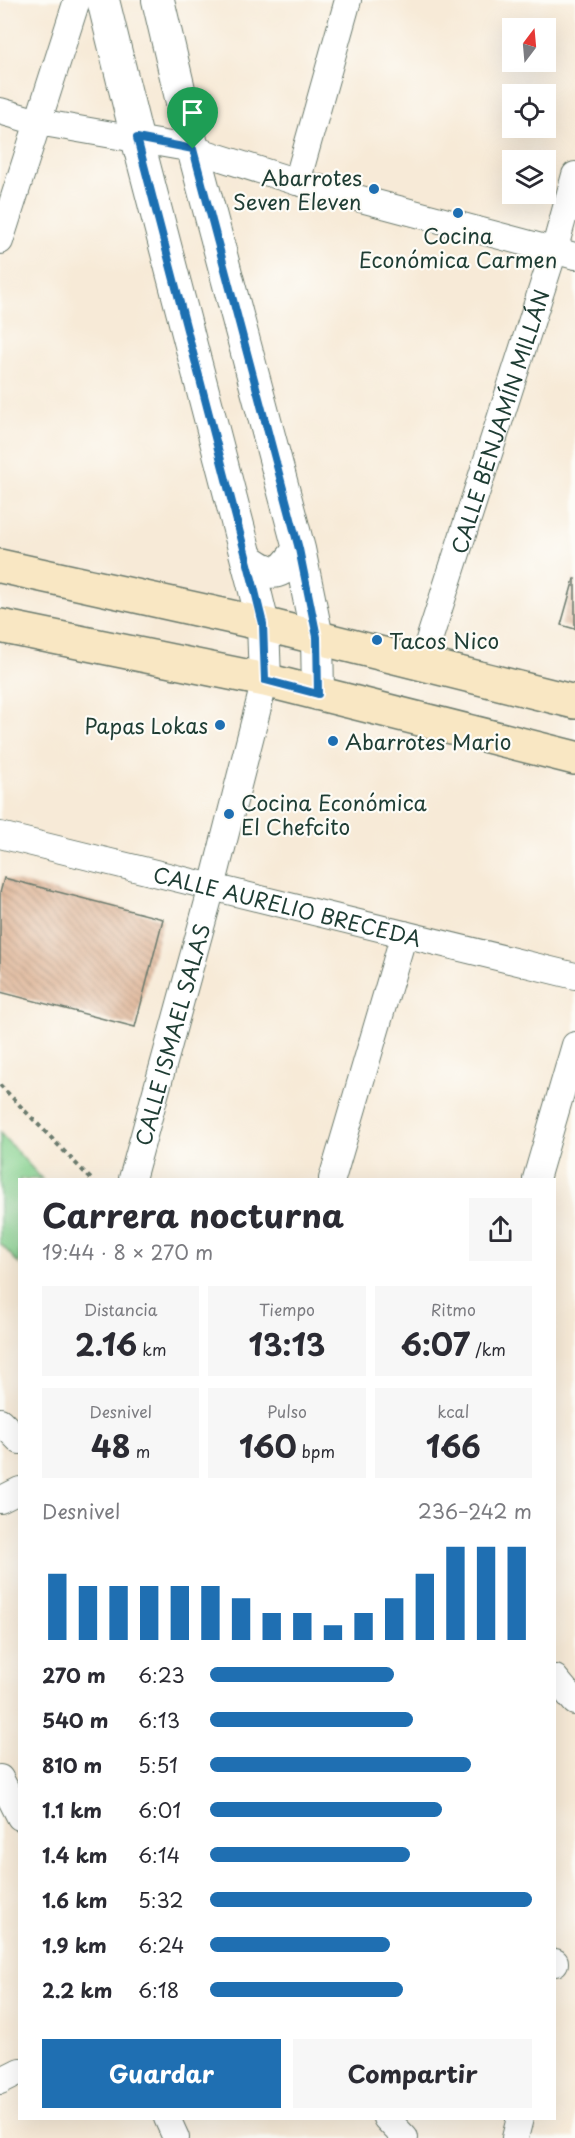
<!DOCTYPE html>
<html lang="es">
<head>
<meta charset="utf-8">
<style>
  body { margin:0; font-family:"Playpen Sans",sans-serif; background:#f7f7f7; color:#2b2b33; height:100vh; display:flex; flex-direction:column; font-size:22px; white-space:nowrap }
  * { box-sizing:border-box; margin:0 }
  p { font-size:20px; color:#7c7c81 }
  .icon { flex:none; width:33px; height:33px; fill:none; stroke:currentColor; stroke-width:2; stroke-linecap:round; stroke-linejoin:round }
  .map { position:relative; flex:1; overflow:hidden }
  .sheet { position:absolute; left:18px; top:1178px; width:538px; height:942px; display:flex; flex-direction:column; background:#fff; border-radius:0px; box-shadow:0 6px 24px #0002 }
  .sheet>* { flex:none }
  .needle { width:39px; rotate:16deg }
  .buttons { position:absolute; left:502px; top:18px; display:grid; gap:12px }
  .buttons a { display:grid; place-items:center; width:54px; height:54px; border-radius:0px; background:#fff; box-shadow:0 6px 24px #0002; font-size:30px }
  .pin { position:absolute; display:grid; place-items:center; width:51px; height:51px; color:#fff; margin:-62px -26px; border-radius:50% 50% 50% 0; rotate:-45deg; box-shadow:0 0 6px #0007 }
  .pin .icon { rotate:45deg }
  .round { display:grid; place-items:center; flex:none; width:63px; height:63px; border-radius:0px; background:#f7f7f7 }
  .overview { display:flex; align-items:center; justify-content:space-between; height:102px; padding:0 24px }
  h1 { font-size:33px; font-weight:700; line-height:45px }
  .metrics { display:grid; grid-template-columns:repeat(3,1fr); gap:9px; height:102px; padding:6px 24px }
  .metrics div { display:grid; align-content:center; border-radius:0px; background:#f7f7f7; text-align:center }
  .metrics b { font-size:30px; font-weight:700 }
  .metrics small { font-size:16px; font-weight:400 }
  .metrics p { font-size:16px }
  .chart { height:168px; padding:12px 24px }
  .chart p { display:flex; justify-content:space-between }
  .chart svg { width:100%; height:108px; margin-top:6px; stroke:#1f6fb2; stroke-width:6 }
  .action { display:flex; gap:12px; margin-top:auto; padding:12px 24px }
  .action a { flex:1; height:69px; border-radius:0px; background:#1f6fb2; color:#fff; font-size:24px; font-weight:700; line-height:69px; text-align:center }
  .action a+a { background:#f7f7f7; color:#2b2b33 }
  ul { padding:0 24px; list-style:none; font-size:20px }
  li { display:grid; grid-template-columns:96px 72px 1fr; align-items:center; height:45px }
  li i { height:15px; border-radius:8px; background:#1f6fb2 }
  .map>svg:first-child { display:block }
  .park { fill:#87d290; stroke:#538862; stroke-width:1.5 }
  .building { fill:url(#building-back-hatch) }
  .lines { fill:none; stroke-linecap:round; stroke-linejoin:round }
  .minor-casing { stroke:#6b7a6d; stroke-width:28 }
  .tertiary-casing { stroke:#6b7a6d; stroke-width:34 }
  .secondary-casing { stroke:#6b7a6d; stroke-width:36 }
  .path { stroke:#6b7a6d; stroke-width:4; stroke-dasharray:4.5 4.5; stroke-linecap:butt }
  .minor { stroke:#fff; stroke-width:26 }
  .tertiary { stroke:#fff; stroke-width:32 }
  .secondary { stroke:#f9e7c3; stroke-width:33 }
  .route-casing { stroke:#fff; stroke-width:12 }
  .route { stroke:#1f6fb2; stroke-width:8 }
  .poi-dot { fill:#1f6fb2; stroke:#fdfcf7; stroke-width:2 }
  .labels { text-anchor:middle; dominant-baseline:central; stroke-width:4.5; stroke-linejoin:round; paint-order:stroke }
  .poi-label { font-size:21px; fill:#1f3d34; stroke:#fdfcf7; text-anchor:start }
  .street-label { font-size:21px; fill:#1f3d34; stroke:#fdfcf7 }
</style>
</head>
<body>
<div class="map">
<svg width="575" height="2138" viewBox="0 0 575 2138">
  <defs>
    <pattern id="building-back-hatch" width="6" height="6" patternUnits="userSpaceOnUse" patternTransform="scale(1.5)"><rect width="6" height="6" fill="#deb496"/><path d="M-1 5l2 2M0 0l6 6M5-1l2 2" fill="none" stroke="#b3947b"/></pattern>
  </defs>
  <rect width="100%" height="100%" fill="#fdfcf7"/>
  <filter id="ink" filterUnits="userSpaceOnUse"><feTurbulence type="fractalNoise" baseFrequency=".0167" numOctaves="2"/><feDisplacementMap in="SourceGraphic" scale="12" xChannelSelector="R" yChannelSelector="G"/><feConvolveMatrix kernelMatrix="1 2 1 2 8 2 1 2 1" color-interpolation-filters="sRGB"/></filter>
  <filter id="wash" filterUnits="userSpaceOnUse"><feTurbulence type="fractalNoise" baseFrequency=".008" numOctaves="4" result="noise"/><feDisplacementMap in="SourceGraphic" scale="24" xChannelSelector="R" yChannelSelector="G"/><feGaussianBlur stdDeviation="1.35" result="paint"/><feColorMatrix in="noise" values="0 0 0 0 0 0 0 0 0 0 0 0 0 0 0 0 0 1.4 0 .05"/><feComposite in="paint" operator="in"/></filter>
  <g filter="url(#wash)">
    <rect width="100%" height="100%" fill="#f7ead7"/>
    <path class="park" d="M0,1133L42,1179H20L19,1264L0,1243Z"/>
    <g id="blocks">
      <path class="building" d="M574,579H575V629L561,625Z
        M4,878L163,919L135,1027L0,992V893Z"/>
    </g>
  </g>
  <g filter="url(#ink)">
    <use href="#blocks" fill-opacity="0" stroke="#6b7a6d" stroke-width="1.5"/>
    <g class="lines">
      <defs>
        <g id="minor">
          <path d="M0,111L38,122L193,149L297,182L575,256"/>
          <path d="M297,182L348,0"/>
          <path d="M0,241L77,0"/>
          <path id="s1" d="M421,665L554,251L575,175"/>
          <path id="s2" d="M0,835L575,976"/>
          <path id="s3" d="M132,1179L212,887L265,680"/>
          <path d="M332,1179L404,934"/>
          <path d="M536,1179L575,1045"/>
          <path d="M0,1421L20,1441"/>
          <path d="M0,1500L20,1490"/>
          <path d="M555,1678L575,1702"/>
          <path d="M0,1778L20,1817"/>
          <path d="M555,1963V1962"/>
          <path d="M0,2081L20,2071"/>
          <path d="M167,2118L176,2138"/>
          <path d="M386,2118L405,2138"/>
          <path d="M515,2138L520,2118"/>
        </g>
        <path id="tertiary" d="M103,0L137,138L254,587L263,624L265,680
          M158,0L193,149L299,549L317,637L318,694
          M248,559C275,579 281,575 299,549"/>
        <path id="secondary" d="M0,566L263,624L575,702
          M0,626L265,680L575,758"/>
      </defs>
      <use href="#minor" class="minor-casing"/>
      <use href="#tertiary" class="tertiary-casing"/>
      <use href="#secondary" class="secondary-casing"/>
      <path class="path" d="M0,1085L91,1179"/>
      <use href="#minor" class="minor"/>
      <use href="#tertiary" class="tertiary"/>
      <use href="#secondary" class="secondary"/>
    </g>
  </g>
  <g class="lines" filter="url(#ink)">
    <defs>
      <path id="route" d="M137,138L193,149L299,549L317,637L318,694L265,680L263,624L254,587Z"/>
    </defs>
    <use href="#route" class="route-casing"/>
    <use href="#route" class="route"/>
  </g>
  <g class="poi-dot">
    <circle cx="374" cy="189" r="6"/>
    <circle cx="458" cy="213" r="6"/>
    <circle cx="377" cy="640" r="6"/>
    <circle cx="220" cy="725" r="6"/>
    <circle cx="333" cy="741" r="6"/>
    <circle cx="229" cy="814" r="6"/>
  </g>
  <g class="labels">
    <g class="poi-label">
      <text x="362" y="177" text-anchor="end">Abarrotes<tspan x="362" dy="24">Seven Eleven</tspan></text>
      <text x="458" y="235" text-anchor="middle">Cocina<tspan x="458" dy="24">Económica Carmen</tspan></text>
      <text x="389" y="640">Tacos Nico</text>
      <text x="208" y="725" text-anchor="end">Papas Lokas</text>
      <text x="345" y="741">Abarrotes Mario</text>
      <text x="241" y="802">Cocina Económica<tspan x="241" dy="24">El Chefcito</tspan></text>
    </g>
    <g class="street-label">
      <text stroke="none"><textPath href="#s1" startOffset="256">CALLE BENJAMÍN MILLÁN</textPath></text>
      <text stroke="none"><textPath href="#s2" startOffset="296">CALLE AURELIO BRECEDA</textPath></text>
      <text stroke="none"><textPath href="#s3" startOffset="150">CALLE ISMAEL SALAS</textPath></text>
    </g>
  </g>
</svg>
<div class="buttons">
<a><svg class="needle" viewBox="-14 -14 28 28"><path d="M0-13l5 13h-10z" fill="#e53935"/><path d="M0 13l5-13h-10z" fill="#7c7c81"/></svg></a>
<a><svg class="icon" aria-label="locate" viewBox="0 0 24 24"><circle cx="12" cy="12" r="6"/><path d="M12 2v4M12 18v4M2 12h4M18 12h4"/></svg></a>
<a><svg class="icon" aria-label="layers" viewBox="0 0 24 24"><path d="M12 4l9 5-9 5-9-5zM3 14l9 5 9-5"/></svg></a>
</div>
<div class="pin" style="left:193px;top:149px;background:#1e9e55"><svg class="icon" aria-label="arrive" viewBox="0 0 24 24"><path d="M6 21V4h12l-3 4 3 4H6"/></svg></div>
<section class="sheet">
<div class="overview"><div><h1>Carrera nocturna</h1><p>19:44 · 8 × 270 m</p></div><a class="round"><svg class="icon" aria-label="share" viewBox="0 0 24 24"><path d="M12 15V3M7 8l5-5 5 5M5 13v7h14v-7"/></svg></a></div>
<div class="metrics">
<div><p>Distancia</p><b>2.16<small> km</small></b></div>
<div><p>Tiempo</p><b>13:13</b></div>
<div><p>Ritmo</p><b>6:07<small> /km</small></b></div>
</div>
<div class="metrics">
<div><p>Desnivel</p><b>48<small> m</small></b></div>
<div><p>Pulso</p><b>160<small> bpm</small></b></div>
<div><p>kcal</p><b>166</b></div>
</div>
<div class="chart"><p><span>Desnivel</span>236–242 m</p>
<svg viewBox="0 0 160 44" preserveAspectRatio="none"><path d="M5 44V17M15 44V22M25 44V22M35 44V22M45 44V22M55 44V22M65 44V27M75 44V33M85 44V33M95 44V38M105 44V33M115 44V27M125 44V17M135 44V6M145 44V6M155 44V6"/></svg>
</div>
<ul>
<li><b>270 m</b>6:23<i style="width:57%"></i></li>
<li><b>540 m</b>6:13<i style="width:63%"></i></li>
<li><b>810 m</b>5:51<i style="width:81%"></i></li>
<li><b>1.1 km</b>6:01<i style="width:72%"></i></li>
<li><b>1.4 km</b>6:14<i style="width:62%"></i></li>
<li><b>1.6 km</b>5:32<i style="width:100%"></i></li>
<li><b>1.9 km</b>6:24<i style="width:56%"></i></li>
<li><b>2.2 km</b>6:18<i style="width:60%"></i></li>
</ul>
<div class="action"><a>Guardar</a><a>Compartir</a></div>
</section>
</div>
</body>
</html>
